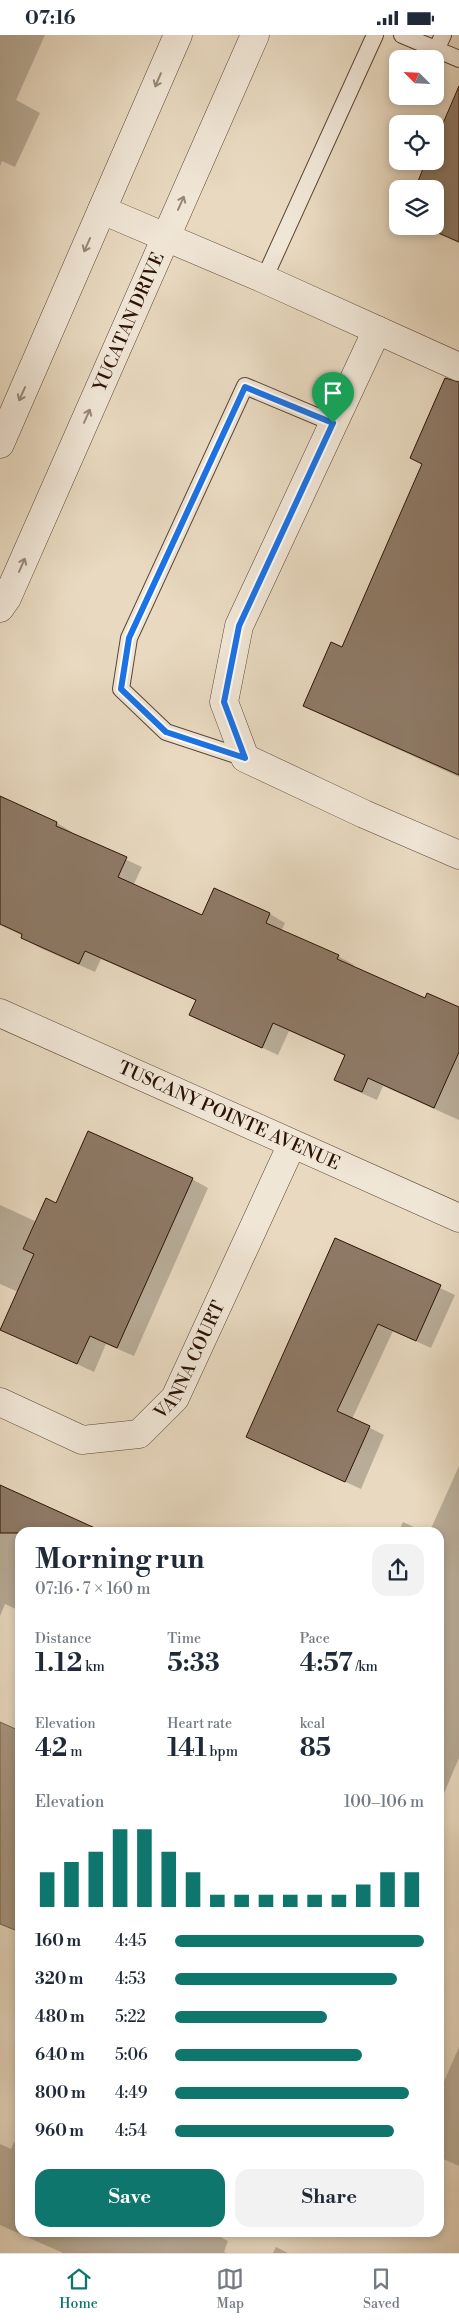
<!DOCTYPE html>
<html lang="en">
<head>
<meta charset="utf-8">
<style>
  body { margin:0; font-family:"Libre Bodoni",serif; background:#f2f2f3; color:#1f2937; height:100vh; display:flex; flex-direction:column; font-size:19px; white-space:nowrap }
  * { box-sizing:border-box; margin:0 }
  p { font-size:16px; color:#747a83 }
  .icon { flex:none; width:28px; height:28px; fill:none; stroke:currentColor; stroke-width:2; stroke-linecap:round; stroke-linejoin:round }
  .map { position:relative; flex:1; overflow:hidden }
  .side { position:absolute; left:15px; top:1492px; width:429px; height:710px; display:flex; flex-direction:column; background:#fff; border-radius:15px; box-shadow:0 2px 8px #0003 }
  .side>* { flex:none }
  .needle { width:32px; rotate:294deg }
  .tools { position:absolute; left:389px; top:15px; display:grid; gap:10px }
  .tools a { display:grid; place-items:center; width:55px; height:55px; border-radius:10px; background:#fff; box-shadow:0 2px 8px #0003; font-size:25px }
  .pin { position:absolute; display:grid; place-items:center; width:42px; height:42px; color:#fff; margin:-51px -21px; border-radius:50% 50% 50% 0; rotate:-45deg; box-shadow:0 0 5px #0007 }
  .pin .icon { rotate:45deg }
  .round { display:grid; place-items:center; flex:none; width:52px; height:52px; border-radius:15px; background:#f2f2f3 }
  .headline { display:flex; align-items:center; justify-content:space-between; height:85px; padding:0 20px }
  h1 { font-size:28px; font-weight:700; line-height:38px }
  .metrics { display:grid; grid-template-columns:repeat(3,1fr); gap:8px; height:85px; padding:5px 20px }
  .metrics div { display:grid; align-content:center }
  .metrics b { font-size:25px; font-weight:700 }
  .metrics small { font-size:14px; font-weight:400 }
  .metrics p { font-size:14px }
  .chart { height:140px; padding:10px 20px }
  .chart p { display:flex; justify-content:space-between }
  .chart svg { width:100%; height:90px; margin-top:5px; stroke:#0f766e; stroke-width:6 }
  .button { display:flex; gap:10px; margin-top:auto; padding:10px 20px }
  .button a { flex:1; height:58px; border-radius:15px; background:#0f766e; color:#fff; font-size:20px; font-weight:700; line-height:58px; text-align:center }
  .button a+a { background:#f2f2f3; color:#1f2937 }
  ul { padding:0 20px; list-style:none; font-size:16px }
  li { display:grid; grid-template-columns:80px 60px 1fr; align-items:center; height:38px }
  li i { height:12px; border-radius:6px; background:#0f766e }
  .status { display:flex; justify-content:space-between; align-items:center; height:35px; padding:0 25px; background:#fff; direction:ltr }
  .status svg { height:14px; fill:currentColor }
  .dock { display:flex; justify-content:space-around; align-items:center; height:70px; border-top:1px solid #e0e1e3; background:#fff; font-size:14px; color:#747a83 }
  .dock a { display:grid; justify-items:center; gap:2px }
  .dock .active { color:#0f766e }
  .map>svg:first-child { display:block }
  .water { fill:#a89681; stroke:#766250 }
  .shadow { fill:#0003 }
  .building { fill:#8e7a67; stroke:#2c1306 }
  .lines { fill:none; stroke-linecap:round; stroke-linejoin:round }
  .lane-casing { stroke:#5b4434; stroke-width:18 }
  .street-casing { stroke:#5b4434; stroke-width:29 }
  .lane { stroke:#f0e6d6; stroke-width:16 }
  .street { stroke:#f0e6d6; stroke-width:28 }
  .oneway { stroke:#988778 }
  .route-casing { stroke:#fff; stroke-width:10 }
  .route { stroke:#1a73e8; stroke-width:6 }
  .labels { text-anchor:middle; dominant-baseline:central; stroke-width:5; stroke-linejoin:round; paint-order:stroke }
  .street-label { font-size:18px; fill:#2c1306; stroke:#f0e6d6 }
</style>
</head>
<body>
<div class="status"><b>07:16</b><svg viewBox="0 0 49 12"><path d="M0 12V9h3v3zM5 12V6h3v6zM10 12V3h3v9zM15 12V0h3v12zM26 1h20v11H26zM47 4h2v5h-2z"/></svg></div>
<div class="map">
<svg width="459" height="2218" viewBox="0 0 459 2218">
  <rect width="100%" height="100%" fill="#e8d9c0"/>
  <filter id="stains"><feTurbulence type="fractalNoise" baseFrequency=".004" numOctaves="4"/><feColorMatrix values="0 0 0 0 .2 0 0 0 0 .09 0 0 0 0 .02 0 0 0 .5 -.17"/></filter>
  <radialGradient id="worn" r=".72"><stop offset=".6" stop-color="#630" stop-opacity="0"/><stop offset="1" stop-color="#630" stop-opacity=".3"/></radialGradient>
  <path class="water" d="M0,1687L20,1696V1897L0,1889Z"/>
  <path class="shadow" d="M0,0H45L16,65L40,78L15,132L2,126L0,131Z
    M437,94L459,104V208L420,191H435V100Z
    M459,370V742L322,680L304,670L342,613L423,430L411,423Z
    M0,763L57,788L72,797L71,799L142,832L133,851L202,881L214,855L270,879L285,888L281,896L338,921L354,930L352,932L425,965L459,973V1085L383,1051L377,1065L350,1053L335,1044L345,1021L289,996L278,1020L191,980L197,966L101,924L95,937L38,912L22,903L23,901L0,890Z
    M192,1144L208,1153L134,1321L106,1309L94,1337L2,1294L18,1257L0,1249V1170L37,1187L56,1169Z
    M335,1204L455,1260L431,1313L393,1296L352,1384L384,1400L361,1454L247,1402Z
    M459,1431V1723L439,1770V1498H429Z
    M0,1453L20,1498V1576L5,1569L0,1581Z
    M403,1487L427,1498H398Z
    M459,2012V2131L439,2122V2058Z
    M14,2107L20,2110V2198H213L228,2206L224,2217L227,2218H63L0,2190V2109L11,2114Z
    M276,2212L288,2218H273Z"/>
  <path class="building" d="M459,51V207L423,191H435V154H415L426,126H435V107Z
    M445,343L459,347V740L303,671L331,607L342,612L422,429L410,423Z
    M0,761L57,787L56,791L127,822L118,842L202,880L214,853L270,878L266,888L339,920L337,924L425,963L427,958L459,972V1017L434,1073L368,1043L362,1057L334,1045L345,1020L273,988L262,1013L189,980L196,965L85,916L79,929L21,903L22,899L0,889Z
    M88,1096L193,1143L117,1313L90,1301L77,1329L0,1295L34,1219L23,1214L46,1163L56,1168Z
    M335,1203L441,1250L416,1306L378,1289L337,1376L370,1391L345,1447L246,1402Z
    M0,1450L106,1498H0Z"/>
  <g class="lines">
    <defs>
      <path id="lane" d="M402,0L459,24
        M436,15L443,0
        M264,244L375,0
        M245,723L166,697L121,654L129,603L245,351L333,388"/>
      <g id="street">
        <path d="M102,175L264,244L377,295L239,591L224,667L245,723L364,779L459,820"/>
        <path d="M377,295L459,332"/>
        <path d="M0,409L178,0"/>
        <path id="s1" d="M0,573L7,563L255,0"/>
        <path id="s2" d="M0,978L459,1183"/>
        <path id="s3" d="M0,1367L82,1405L139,1399L175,1363L292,1109"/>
      </g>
    </defs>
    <use href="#lane" class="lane-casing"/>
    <use href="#street" class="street-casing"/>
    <use href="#lane" class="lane"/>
    <use href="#street" class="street"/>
  </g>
  <defs><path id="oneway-shaft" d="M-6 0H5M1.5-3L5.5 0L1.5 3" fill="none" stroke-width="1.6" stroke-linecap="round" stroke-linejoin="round" transform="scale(1.25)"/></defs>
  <g class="oneway">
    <use href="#oneway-shaft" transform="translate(158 45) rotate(113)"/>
    <use href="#oneway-shaft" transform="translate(181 168) rotate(-66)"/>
    <use href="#oneway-shaft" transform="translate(87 210) rotate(114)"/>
    <use href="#oneway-shaft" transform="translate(22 359) rotate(114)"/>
    <use href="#oneway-shaft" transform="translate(87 381) rotate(-66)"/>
    <use href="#oneway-shaft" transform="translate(22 530) rotate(-66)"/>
  </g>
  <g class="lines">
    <defs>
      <path id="route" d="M245,352L333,388L239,591L224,667L245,723L166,697L121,654L129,603Z"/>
    </defs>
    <use href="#route" class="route-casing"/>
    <use href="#route" class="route"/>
  </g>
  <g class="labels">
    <g class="street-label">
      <text stroke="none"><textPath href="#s1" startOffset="314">YUCATAN DRIVE</textPath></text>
      <text stroke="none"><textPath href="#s2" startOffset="251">TUSCANY POINTE AVENUE</textPath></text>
      <text stroke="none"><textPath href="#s3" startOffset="239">VANNA COURT</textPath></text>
    </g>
  </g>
  <rect width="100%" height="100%" filter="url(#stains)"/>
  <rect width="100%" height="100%" fill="url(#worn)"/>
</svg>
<div class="tools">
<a><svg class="needle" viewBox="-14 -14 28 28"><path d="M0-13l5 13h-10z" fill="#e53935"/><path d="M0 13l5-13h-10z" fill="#747a83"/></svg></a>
<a><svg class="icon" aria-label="locate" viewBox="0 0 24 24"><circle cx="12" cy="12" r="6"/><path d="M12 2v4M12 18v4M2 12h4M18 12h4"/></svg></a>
<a><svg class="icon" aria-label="layers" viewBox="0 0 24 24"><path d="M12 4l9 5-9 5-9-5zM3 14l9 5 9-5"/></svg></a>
</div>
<div class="pin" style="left:333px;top:388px;background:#1e9e55"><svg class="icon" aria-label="arrive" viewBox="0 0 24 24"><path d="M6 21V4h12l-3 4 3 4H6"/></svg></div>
<section class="side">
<div class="headline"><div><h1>Morning run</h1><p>07:16 · 7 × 160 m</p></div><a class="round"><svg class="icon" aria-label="share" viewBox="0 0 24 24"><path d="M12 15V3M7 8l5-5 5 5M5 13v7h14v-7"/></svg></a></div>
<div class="metrics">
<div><p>Distance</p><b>1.12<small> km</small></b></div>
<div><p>Time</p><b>5:33</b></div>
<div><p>Pace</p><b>4:57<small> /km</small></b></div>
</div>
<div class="metrics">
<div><p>Elevation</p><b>42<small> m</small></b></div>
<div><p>Heart rate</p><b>141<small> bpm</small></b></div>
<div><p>kcal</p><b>85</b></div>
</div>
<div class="chart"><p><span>Elevation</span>100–106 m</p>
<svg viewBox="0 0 160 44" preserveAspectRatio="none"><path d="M5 44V27M15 44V22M25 44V17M35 44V6M45 44V6M55 44V17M65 44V27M75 44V38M85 44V38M95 44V38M105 44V38M115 44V38M125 44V38M135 44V33M145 44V27M155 44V27"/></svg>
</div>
<ul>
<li><b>160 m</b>4:45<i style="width:100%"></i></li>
<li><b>320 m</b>4:53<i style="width:89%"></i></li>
<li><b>480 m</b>5:22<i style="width:61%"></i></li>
<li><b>640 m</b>5:06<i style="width:75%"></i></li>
<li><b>800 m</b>4:49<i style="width:94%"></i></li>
<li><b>960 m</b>4:54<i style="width:88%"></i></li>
</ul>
<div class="button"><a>Save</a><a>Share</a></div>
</section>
</div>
<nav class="dock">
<a class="active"><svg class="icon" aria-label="home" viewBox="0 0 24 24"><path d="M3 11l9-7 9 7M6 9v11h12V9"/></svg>Home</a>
<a><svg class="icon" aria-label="map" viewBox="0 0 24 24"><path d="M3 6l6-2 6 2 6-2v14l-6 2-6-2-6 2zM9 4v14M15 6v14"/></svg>Map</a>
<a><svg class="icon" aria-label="saved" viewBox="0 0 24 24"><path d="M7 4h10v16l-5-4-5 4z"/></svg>Saved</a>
</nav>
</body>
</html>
